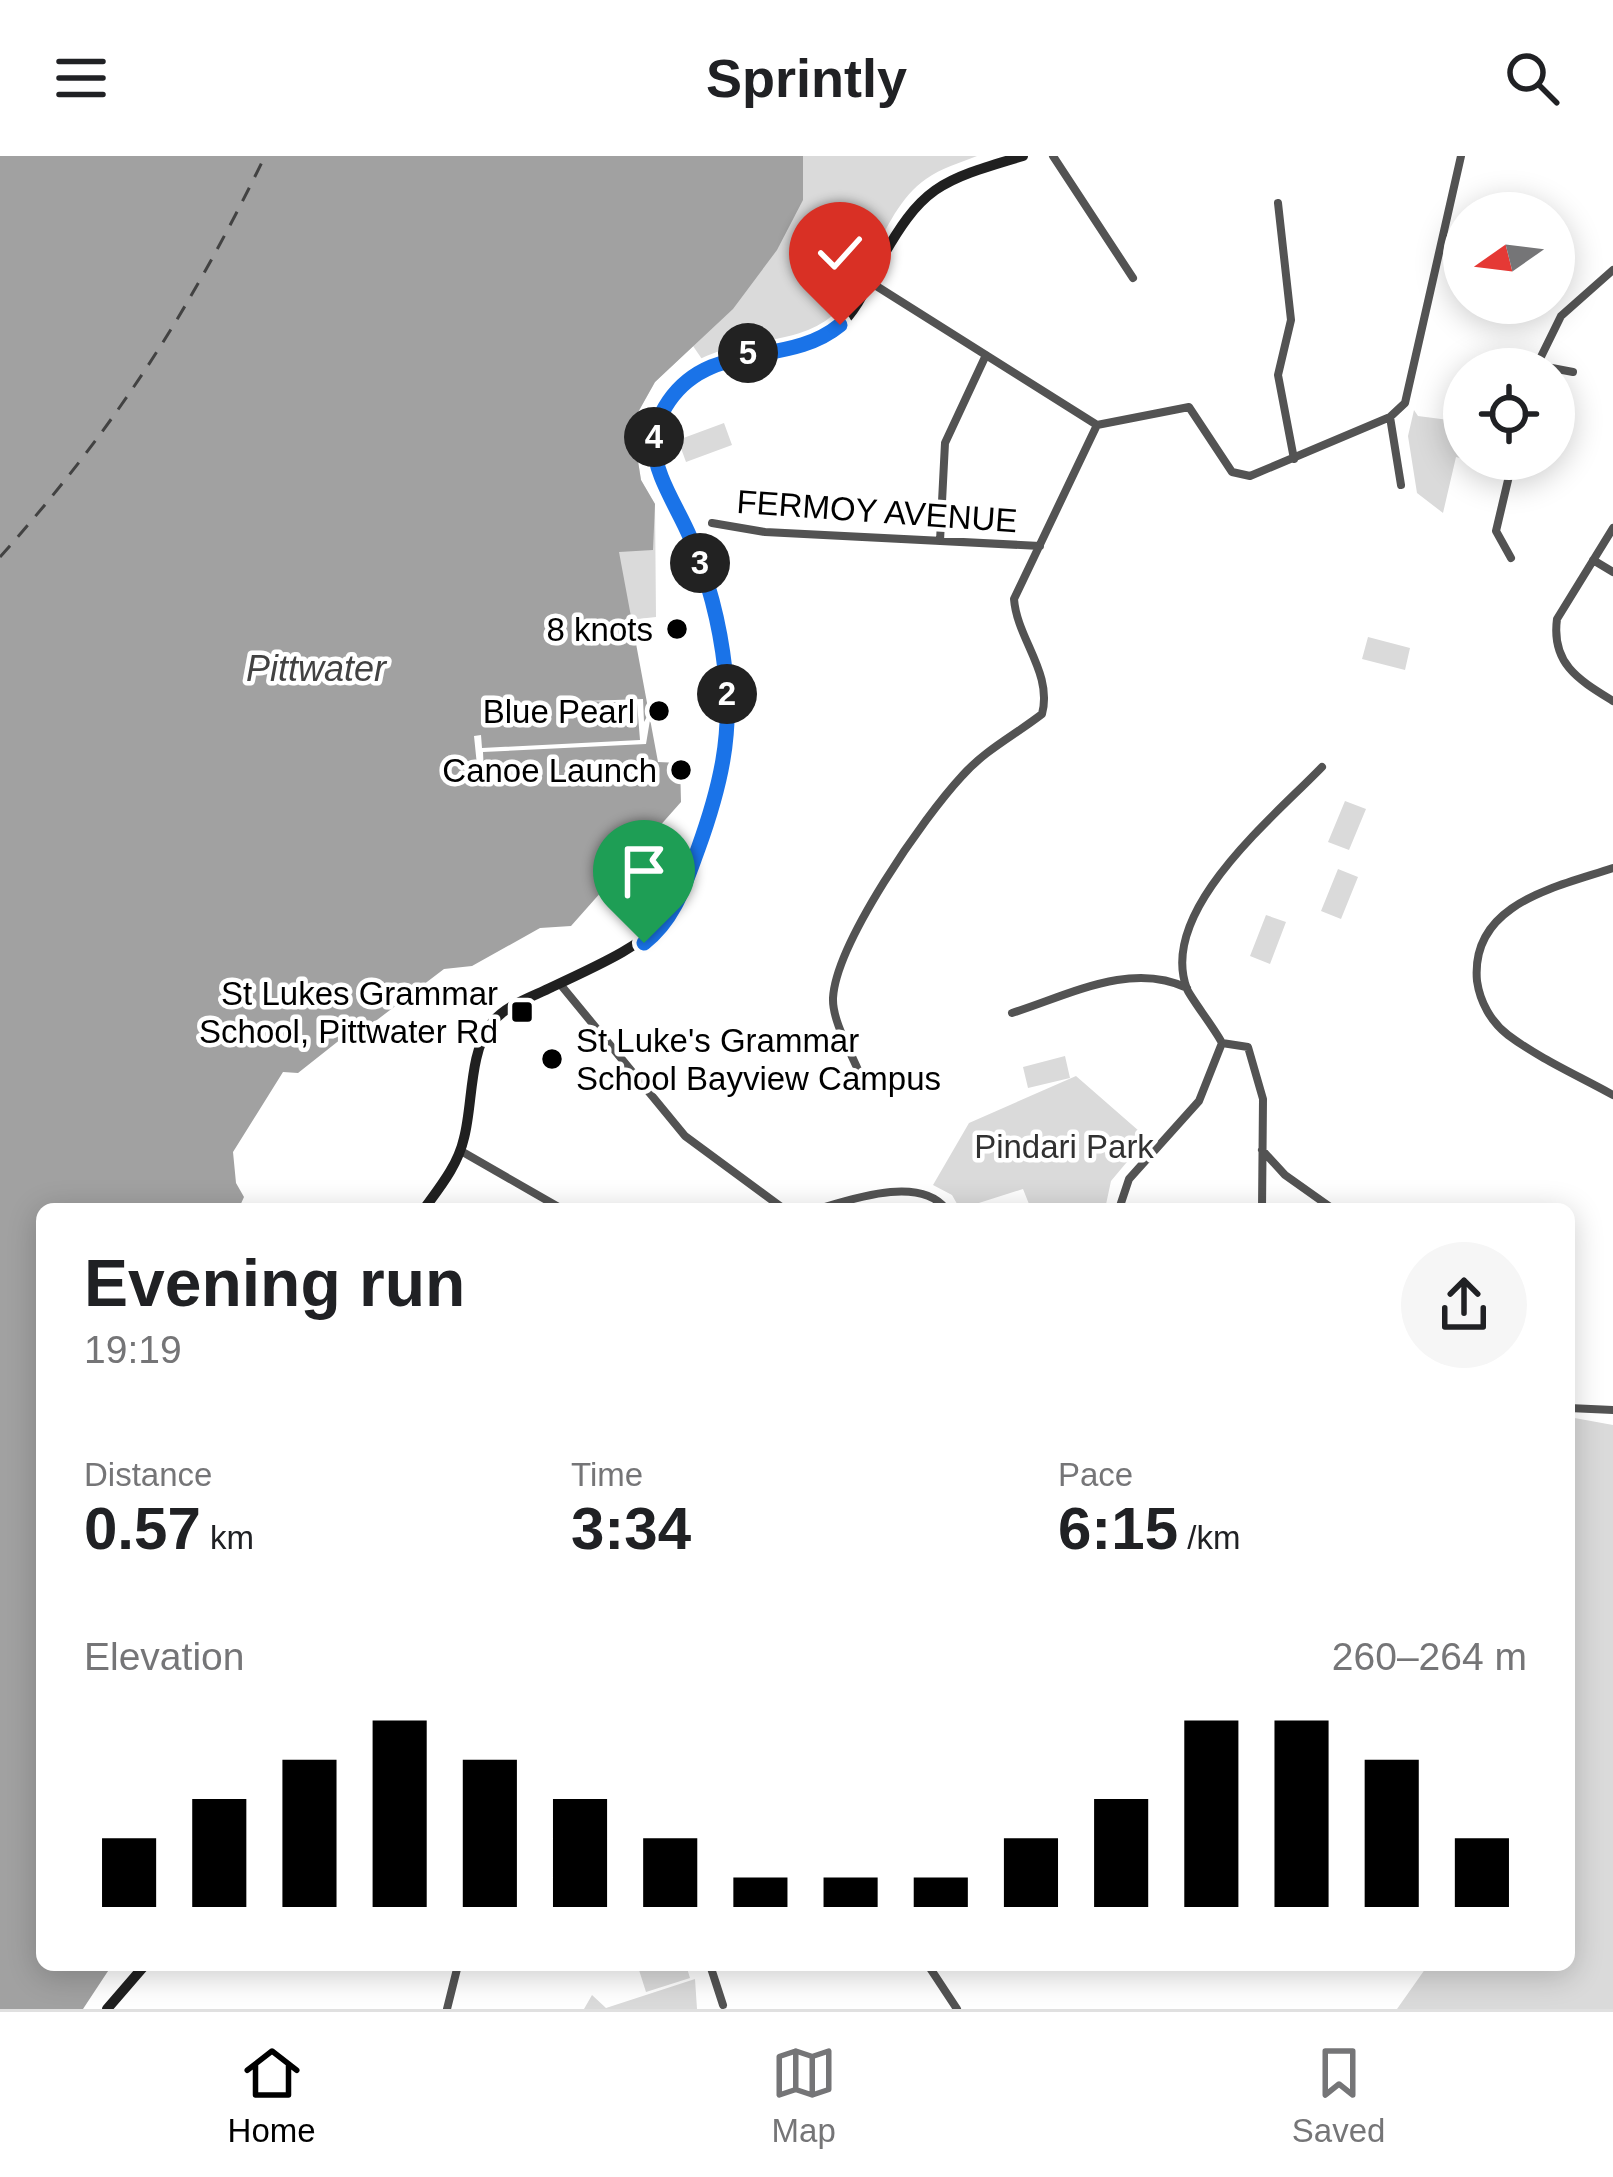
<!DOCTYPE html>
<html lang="en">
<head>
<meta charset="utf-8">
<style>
  body { margin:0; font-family:Helvetica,sans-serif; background:#f6f6f6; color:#202124; height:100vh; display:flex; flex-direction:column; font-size:45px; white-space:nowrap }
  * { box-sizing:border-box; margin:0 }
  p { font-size:39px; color:#757577 }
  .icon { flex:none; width:66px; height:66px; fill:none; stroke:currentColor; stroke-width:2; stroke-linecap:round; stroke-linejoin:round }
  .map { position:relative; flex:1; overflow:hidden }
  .sheet { position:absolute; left:36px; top:1047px; width:1539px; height:768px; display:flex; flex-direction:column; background:#fff; border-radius:18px; box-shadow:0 6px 30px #0003 }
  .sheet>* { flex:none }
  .needle { width:78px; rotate:256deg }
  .controls { position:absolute; left:1443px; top:36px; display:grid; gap:24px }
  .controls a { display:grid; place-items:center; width:132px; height:132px; border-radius:50%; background:#fff; box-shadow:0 6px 30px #0003; font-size:60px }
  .pin { position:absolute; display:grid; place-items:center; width:102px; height:102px; color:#fff; margin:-123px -51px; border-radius:50% 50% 50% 0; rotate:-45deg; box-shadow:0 0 12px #0007 }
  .pin .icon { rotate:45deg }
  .km { position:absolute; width:60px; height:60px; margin:-30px; border-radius:50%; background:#222; color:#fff; font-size:33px; line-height:60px; text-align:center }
  .round { display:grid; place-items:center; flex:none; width:126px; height:126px; border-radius:63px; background:#f6f6f6 }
  .summary { display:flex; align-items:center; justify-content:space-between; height:204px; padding:0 48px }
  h1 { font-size:66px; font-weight:700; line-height:90px }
  .metrics { display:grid; grid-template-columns:repeat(3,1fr); gap:18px; height:204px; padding:12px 48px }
  .metrics div { display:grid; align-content:center }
  .metrics b { font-size:60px; font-weight:700 }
  .metrics small { font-size:33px; font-weight:400 }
  .metrics p { font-size:33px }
  .chart { height:336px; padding:24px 48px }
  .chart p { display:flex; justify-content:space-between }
  .chart svg { width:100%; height:216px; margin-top:12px; stroke:#000; stroke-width:6 }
  header { display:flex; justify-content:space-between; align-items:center; height:156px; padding:0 48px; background:#fff; font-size:54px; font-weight:700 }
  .menu { display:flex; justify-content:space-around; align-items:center; height:168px; border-top:3px solid #e0e0e0; background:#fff; font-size:33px; color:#757577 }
  .menu a { display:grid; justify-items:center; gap:6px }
  .menu .selected { color:#000 }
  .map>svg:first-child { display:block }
  .green { fill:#dadada }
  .water { fill:#a1a1a1 }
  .pier { fill:#fff }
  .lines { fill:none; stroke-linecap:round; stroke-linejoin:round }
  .ferry { stroke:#424242; stroke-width:3; stroke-dasharray:15 12; stroke-linecap:butt }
  .street { stroke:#535353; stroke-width:8 }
  .secondary { stroke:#202020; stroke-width:10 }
  .route-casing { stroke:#fff; stroke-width:24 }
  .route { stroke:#1a73e8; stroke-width:15 }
  .poi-dot { fill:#000; stroke:#fff; stroke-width:4.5 }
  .labels { text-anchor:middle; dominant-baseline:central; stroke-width:9; stroke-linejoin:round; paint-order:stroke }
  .street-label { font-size:33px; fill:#000; stroke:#fff }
  .poi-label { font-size:33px; fill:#000; stroke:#fff; text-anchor:end }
  .park-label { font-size:33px; fill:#313131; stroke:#fff }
  .water-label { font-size:36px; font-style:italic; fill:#424242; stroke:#fff }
</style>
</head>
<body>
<header><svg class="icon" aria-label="menu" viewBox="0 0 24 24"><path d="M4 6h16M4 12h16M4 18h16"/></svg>Sprintly<svg class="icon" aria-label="search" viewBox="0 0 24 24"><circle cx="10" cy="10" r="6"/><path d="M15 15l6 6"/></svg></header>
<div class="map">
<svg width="1613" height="1853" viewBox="0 0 1613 1853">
  <rect width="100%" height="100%" fill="#fff"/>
  <path class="green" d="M658,0H977C960,7 941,12 926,23C875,59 872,140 819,174C792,192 741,188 704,206L693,190L655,226L632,267L641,324L655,348L656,461L629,464L622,418L610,415Z
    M1414,254L1418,260L1464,266V303L1456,301L1443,357L1417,337L1408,280Z
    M724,267L732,289L686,306L678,284Z
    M1368,481L1410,492L1405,514L1362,503Z
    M1345,645L1366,653L1349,694L1328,686Z
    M1338,713L1358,721L1341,763L1321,755Z
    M1266,759L1286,766L1270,808L1250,800Z
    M1065,900L1070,922L1028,932L1023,911Z
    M1076,920L1147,982L1111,1025L1105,1053H1031L1023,1033L960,1053L952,1039L933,1029L969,967Z
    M1569,1261L1613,1269V1853H1397L1428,1809H1569Z
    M656,1809H686L690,1822L646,1836L639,1814Z
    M695,1823L697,1853H584L592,1839L606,1852Z"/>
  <path class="water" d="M0,0H803V44L777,94L733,153L655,226L632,267L641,324L655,348L653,394L619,396L658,606L680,607L681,646L571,770L540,772L472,810L444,813L373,867L365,864L298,917L283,916L233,996L236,1027L244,1041L239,1052L42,1053V1809H112L83,1853H0Z"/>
  <path class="pier" d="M643,543L644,566L649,557L650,564L646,588L483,596L484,618L478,619L474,580L481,579L482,592L640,584L637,547L587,545Z"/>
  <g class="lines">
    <path class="ferry" d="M0,401C116,271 189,156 265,0"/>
    <path class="street" d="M1053,0L1133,122
      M1278,47L1291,164L1278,219L1294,303
      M870,126L1097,269
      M1536,209L1573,216
      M1535,213L1561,160L1613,114
      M1097,269L1189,251L1232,316L1250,320L1390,261
      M1401,329L1390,261L1405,247L1461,0
      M712,367L765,376L1040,390
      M1613,372L1557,463C1551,508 1579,524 1613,545
      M940,385L945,287L986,199
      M1511,402L1496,375L1513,303
      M1593,404L1613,416
      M1613,712C1557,731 1470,747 1477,825C1480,846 1491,866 1508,879C1540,903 1579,920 1613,939
      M560,828L685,980L784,1053
      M1012,857C1069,839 1131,805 1187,832
      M1222,887C1215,873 1190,841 1187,833C1157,755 1275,660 1322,611
      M1222,887L1248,891L1263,943L1262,1053
      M864,929C856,904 832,868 833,842C836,787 923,662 962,620C985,594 1015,579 1042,558C1053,517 1017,483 1014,443L1097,269
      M1262,994L1285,1019L1333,1053
      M461,995L562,1053
      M818,1053C852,1043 920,1019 946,1053
      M1119,1053L1129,1023L1199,945L1222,887
      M1569,1252L1613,1254
      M710,1809L723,1849
      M928,1809L957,1853
      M447,1853L458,1809"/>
    <path class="secondary" d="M424,1053C440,1031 458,1009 464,982C473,948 469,897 491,868C505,849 532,841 552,831C673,775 673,771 715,644C742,563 725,465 693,387C680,357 659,327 654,295C651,274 662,253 676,237C724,182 791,214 839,170C857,154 867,130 878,109C922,30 938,25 1023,0
      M107,1853L145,1809"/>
  </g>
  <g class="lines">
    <defs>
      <path id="route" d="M644,787C675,763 685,728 698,693C720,632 733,579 725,514C720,469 708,422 690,381C678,352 654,319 654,287C653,272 661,257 669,245C712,183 788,212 840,169"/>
    </defs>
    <use href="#route" class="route-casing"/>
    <use href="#route" class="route"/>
  </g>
  <g class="poi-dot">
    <circle cx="677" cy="473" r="12"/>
    <circle cx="659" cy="555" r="12"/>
    <circle cx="681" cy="614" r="12"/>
    <rect x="510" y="844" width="24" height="24" rx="6"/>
    <circle cx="552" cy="903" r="12"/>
  </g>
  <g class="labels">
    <g class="street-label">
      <text transform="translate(877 355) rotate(4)">FERMOY AVENUE</text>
    </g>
    <g class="poi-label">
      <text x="653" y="473">8 knots</text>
      <text x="635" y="555">Blue Pearl</text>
      <text x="657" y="614">Canoe Launch</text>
      <text x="498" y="837">St Lukes Grammar<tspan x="498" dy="38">School, Pittwater Rd</tspan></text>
      <text x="576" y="884" text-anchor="start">St Luke's Grammar<tspan x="576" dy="38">School Bayview Campus</tspan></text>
    </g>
    <g class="park-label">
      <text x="1064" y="990">Pindari Park</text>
    </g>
    <g class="water-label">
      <text x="316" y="512">Pittwater</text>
    </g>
  </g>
</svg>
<div class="controls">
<a><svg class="needle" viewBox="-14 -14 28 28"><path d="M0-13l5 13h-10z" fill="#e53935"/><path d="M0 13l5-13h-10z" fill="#757577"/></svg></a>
<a><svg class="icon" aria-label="locate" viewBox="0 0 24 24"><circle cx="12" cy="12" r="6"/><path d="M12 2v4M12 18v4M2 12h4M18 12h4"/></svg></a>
</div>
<div class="pin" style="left:644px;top:787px;background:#1e9e55"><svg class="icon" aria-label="arrive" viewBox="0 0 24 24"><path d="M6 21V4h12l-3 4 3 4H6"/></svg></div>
<div class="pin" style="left:840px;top:169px;background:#d93025"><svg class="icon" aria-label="check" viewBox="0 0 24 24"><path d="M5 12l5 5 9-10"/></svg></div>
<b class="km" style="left:727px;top:538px">2</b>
<b class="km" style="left:700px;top:407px">3</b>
<b class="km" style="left:654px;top:281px">4</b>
<b class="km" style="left:748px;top:197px">5</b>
<section class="sheet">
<div class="summary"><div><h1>Evening run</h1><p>19:19</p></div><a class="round"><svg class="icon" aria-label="share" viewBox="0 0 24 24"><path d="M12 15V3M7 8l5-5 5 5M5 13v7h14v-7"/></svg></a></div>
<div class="metrics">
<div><p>Distance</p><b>0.57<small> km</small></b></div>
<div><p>Time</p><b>3:34</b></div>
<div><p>Pace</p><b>6:15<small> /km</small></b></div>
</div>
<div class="chart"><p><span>Elevation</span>260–264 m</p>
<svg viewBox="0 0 160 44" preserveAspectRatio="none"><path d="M5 44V30M15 44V22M25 44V14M35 44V6M45 44V14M55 44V22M65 44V30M75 44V38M85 44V38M95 44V38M105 44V30M115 44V22M125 44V6M135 44V6M145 44V14M155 44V30"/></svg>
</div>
</section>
</div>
<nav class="menu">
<a class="selected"><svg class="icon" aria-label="home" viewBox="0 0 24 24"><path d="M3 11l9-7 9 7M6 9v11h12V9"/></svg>Home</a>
<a><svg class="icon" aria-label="map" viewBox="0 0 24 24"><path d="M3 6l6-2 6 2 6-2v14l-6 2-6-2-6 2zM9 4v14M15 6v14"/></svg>Map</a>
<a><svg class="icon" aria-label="saved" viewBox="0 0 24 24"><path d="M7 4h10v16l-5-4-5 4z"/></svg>Saved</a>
</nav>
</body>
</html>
